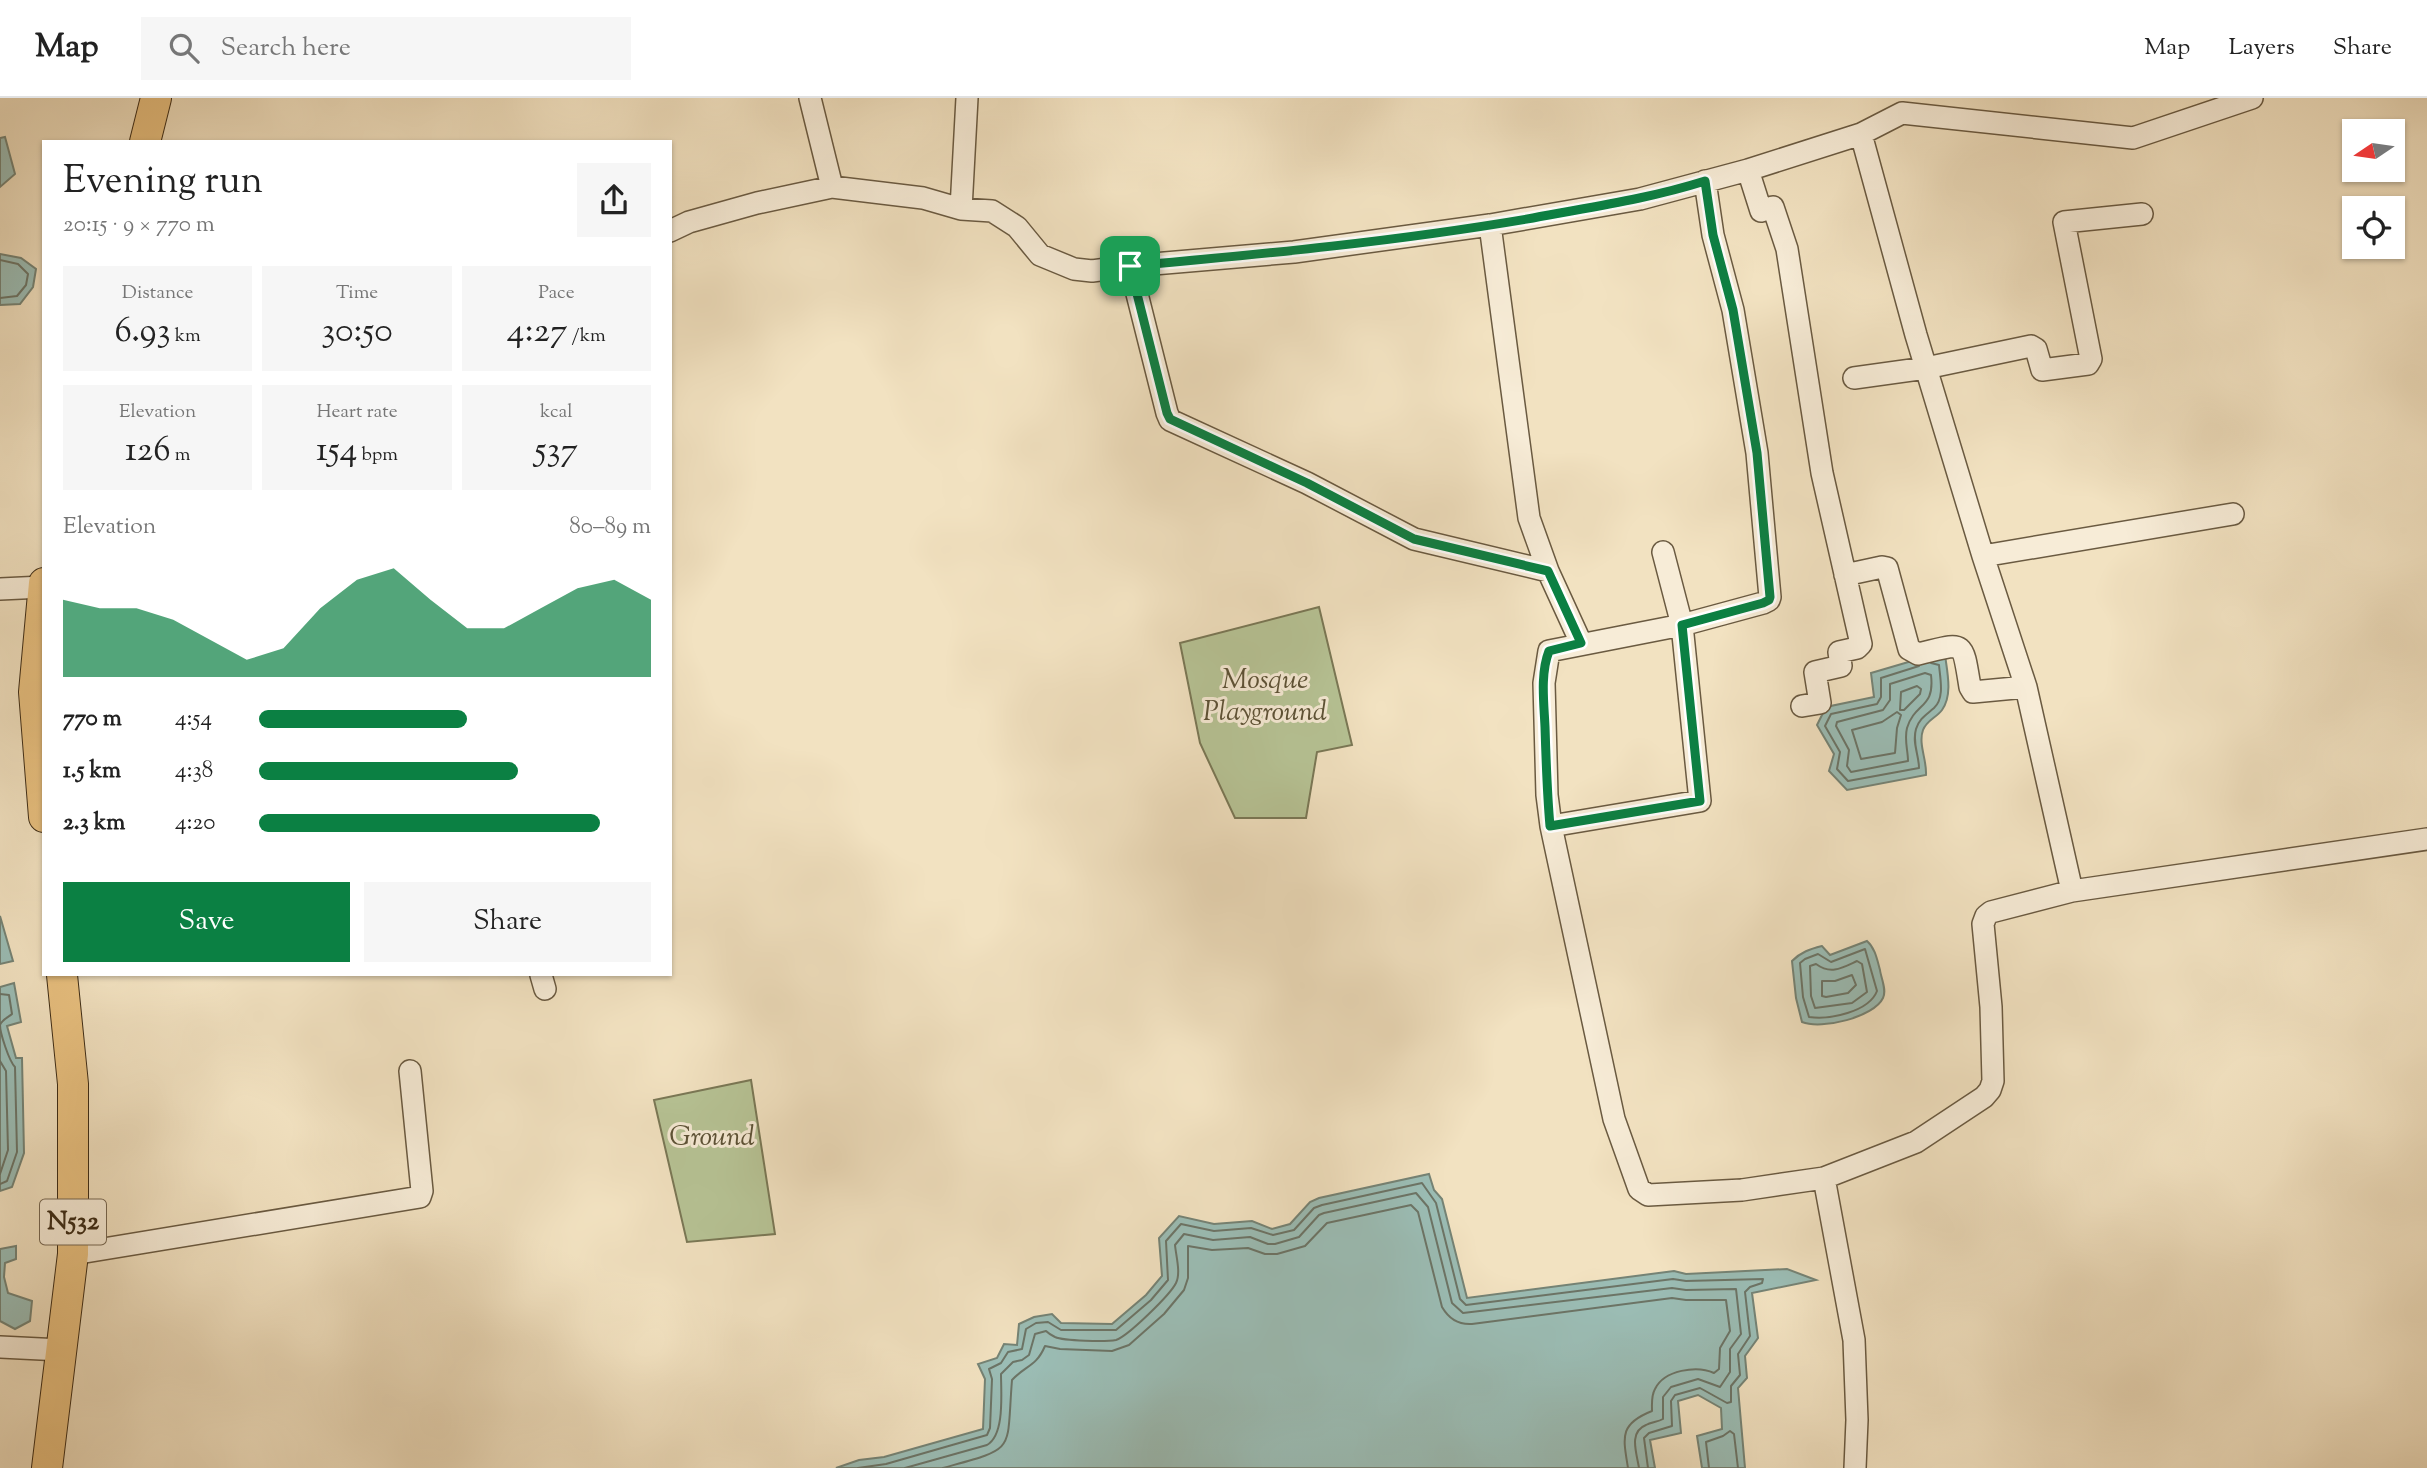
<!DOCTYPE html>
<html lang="en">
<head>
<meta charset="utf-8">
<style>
  body { margin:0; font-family:"Sorts Mill Goudy",serif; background:#f6f6f6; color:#222; height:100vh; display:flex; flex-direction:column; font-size:26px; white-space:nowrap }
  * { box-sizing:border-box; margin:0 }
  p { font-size:23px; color:#767676 }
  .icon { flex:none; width:38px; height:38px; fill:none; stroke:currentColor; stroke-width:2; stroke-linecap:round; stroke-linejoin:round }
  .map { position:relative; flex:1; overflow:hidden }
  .side { position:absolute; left:42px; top:42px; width:630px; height:836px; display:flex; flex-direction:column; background:#fff; border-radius:0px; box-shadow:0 2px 5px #0004 }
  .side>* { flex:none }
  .needle { width:46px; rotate:257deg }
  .tools { position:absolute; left:2342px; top:21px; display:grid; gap:14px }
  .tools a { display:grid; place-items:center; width:63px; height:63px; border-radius:0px; background:#fff; box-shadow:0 2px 5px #0004; font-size:35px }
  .pin { position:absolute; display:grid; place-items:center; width:60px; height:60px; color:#fff; margin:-30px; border-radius:14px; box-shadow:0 4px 10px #0006 }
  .round { display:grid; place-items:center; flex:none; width:74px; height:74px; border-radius:0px; background:#f6f6f6 }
  .head { display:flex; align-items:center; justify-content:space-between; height:119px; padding:0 21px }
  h1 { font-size:38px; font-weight:600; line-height:52px }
  .figures { display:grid; grid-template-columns:repeat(3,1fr); gap:10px; height:119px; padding:7px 21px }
  .figures div { display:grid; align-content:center; border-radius:0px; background:#f6f6f6; text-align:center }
  .figures b { font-size:35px; font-weight:600 }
  .figures small { font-size:19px; font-weight:400 }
  .figures p { font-size:19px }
  .chart { height:196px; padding:14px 21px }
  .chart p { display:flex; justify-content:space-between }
  .chart svg { width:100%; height:126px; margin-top:7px; fill:#0b8043; opacity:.7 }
  .primary-button { display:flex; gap:14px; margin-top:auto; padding:14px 21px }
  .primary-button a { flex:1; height:80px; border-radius:0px; background:#0b8043; color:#fff; font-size:28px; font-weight:600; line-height:80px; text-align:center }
  .primary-button a+a { background:#f6f6f6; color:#222 }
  ul { padding:0 21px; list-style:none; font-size:23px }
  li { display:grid; grid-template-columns:112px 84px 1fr; align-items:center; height:52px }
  li i { height:18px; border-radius:9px; background:#0b8043 }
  header { display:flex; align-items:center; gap:42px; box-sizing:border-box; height:98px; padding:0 35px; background:#fff; border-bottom:2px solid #e0e0e0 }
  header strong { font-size:33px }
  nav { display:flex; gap:38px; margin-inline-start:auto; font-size:24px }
  .search { width:490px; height:63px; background:#f6f6f6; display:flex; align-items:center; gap:18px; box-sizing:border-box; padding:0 24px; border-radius:0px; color:#767676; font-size:26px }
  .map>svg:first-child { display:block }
  .green { fill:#b7c496; stroke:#7a7856; stroke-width:2 }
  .water { fill:#9bbdb5; stroke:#758375; stroke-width:2 }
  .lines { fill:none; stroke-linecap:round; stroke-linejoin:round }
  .shore { stroke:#6c7466; stroke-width:2 }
  .minor-casing { stroke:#6a5a41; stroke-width:24 }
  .highway-casing { stroke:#3d2c16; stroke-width:32 }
  .minor { stroke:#f7ecd7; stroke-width:21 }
  .highway { stroke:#e9c180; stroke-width:30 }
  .route-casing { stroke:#fff; stroke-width:14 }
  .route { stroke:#0b8043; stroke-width:9 }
  .labels { text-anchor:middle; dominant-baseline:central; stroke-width:6; stroke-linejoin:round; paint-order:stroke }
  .shield { fill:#f7ecd7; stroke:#756650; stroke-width:2 }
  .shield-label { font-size:26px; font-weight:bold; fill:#3d2c16 }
  .park-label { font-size:28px; font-style:italic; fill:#5c5236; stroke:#f7ecd7 }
</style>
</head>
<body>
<header>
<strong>Map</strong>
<div class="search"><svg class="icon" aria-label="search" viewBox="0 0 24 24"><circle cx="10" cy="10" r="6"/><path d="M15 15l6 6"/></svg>Search here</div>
<nav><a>Map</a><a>Layers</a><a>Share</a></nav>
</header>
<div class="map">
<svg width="2427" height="1370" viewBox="0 0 2427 1370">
  <rect width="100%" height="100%" fill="#f2e2c1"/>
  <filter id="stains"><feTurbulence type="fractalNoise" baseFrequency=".00286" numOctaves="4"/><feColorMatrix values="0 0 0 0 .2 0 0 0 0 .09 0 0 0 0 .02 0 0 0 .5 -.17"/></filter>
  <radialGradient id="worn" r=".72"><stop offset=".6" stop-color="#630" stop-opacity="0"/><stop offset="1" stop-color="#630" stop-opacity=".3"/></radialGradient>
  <path class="green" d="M1319,509L1352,647L1317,654L1306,720H1235L1200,645L1180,545Z
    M751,982L775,1136L687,1144L654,1002Z"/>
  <path class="water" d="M5,39L15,76L0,89V40Z
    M0,156L21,160L36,171L33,189L20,206L0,207Z
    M1945,557C1947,573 1953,597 1942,612C1936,620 1927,622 1923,632C1918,646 1927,662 1926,677L1847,692L1829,673L1834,656L1817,627L1826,609L1874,599L1871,575L1922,560Z
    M0,818L13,863L0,866Z
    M1867,843C1875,850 1877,861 1880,872C1881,880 1887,892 1883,900C1874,919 1822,932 1802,924L1796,900L1792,863C1801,854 1810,851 1822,848L1830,857Z
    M14,885L21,924L7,928L16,960H22L24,1055L12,1089L0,1093V889Z
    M1429,1076L1434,1092L1442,1101L1467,1200L1674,1173L1686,1176L1787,1171L1816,1182L1752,1195L1758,1240L1745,1258L1747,1280L1738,1290L1745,1370H1702L1697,1338L1722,1331L1721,1310L1698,1297L1678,1303L1681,1335L1650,1342L1655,1370H836L859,1362L884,1359L983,1331L985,1281L978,1266L997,1260L1004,1246L1017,1247L1019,1226L1034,1219L1052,1216L1061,1225L1112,1226L1146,1197L1162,1178L1159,1140L1179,1118L1214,1126L1252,1123L1272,1131L1290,1126L1310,1104L1319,1100Z
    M16,1148V1161L5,1165L4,1179L8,1195L32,1203L30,1223L15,1231L0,1223V1151Z"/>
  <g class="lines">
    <path class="shore" d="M0,162L18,166L28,176L26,187L17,198L0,200
      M1919,568L1881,580V599L1877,606L1831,616L1825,628L1840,654L1837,671L1848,683L1919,670C1919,657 1912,645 1916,631C1919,621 1926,617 1934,610C1945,600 1940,580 1939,567L1931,565
      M1925,575L1931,577C1935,611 1915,604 1907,630C1904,642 1908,652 1908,663L1851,674L1847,668L1849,652L1836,628L1837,624L1883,612L1890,602V586Z
      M1917,588L1921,591L1920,596L1904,612H1900L1901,594Z
      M1897,614L1901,617L1897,630L1895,655L1861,661L1852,632L1882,624Z
      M1865,851L1877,893C1869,914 1829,922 1809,919L1803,899L1800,865L1805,861L1818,856L1831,864Z
      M1857,863L1862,866L1867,894L1852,905L1815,910L1811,898L1810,868L1816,866C1831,877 1842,870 1857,863Z
      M1852,877L1856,887L1848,895L1826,899L1822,898V883H1835Z
      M0,896L9,897L12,916C9,919 2,921 0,927C0,935 9,963 15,969L17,1054L7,1083L0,1086
      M0,963L6,973L8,1052L0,1076
      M858,1370L886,1366L987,1337L990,1330L992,1281L989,1271L1001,1265L1008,1254L1022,1251L1026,1231L1036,1225L1048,1224L1061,1232H1116L1151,1202L1168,1182L1166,1143L1181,1126L1214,1133L1251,1130L1273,1137L1294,1132L1314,1110L1322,1107L1422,1085L1436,1105L1460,1201L1466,1207L1673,1181L1686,1183L1763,1181L1762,1185L1750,1189L1745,1194L1750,1238L1738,1256L1740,1277L1731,1288V1304L1727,1305L1700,1290L1675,1297L1671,1303L1672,1328L1649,1335L1644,1340L1648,1370
      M905,1370L987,1347C1005,1337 1001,1295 1001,1276L1013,1264L1022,1262L1029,1257L1035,1236L1046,1233C1047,1234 1053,1238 1055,1239C1064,1243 1106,1244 1116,1242C1128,1238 1170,1197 1176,1185C1181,1175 1176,1158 1175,1147L1184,1136L1213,1142L1250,1139L1268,1146H1275L1299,1139L1319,1117L1324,1115L1416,1095L1428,1109L1452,1205L1463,1215L1672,1190L1686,1192L1736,1191L1741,1236L1730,1251V1274L1720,1289L1698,1281L1671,1289L1663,1299V1321C1658,1324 1651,1324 1646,1327C1628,1334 1637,1356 1639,1370
      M943,1370C1018,1349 1006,1356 1012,1282C1026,1267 1036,1269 1045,1248L1060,1251L1112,1253L1129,1247L1164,1216L1184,1192L1188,1180V1148L1212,1152L1248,1150L1265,1156H1277L1305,1148L1327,1125L1411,1107L1418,1114L1442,1209C1449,1221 1458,1227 1472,1226L1672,1200L1686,1202H1726L1730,1233L1720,1250L1719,1271L1714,1275C1697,1267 1664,1272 1655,1291C1651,1298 1652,1306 1652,1313C1619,1326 1623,1339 1628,1370
      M1709,1370L1706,1344L1723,1338L1730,1333L1734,1336L1738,1370"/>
    <defs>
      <path id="minor" d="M810,0L832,89
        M1861,36L1916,237L1983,458L2026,589L2072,793L2427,741
        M1748,72L1761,113L1773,109L1787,151L1822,375L1861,546L1857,550L1839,554L1841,568L1815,574L1820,605L1802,608
        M961,111L967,0
        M1490,127L1529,420L1548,473L1581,545
        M670,133L689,124L757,105L832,89L923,100L961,111L992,113L1017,129L1040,157L1074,171L1092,173L1130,168L1294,154L1490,127L1640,101L1748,72L1861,36L1902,15L2133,40L2252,0
        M1130,168L1167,315L1170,322L1307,385L1414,441L1548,473
        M1854,280L1926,270L2031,248L2036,251L2042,272L2088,266L2091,261L2064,124L2142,116
        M1663,454L1682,527L1549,553L1544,585L1547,697L1551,728L1614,1021L1639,1091L1648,1097L1742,1092L1824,1080L1854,1242L1857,1322L1855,1370
        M1983,458L2233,416
        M1845,477L1882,469L1887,470L1909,551L1918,556C1965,545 1962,540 1970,589L1973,594L2026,589
        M0,491L43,489
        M1551,728L1700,703L1682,527L1763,505L1769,502L1770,499L1757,355L1733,212L1713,137L1705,83
        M541,877L545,891
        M1824,1080L1916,1044L1984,999L1990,992L1993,983L1991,909L1983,826L1986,818L1991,814L2072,793
        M73,1156L420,1099L422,1093L410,973
        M0,1249L61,1252"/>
      <path id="highway" d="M145,44L156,0
        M44,485L34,594L44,719
        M47,1370L73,1156V986L62,877"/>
    </defs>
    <use href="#minor" class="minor-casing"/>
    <use href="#highway" class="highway-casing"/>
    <use href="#minor" class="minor"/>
    <use href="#highway" class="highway"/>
  </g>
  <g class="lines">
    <defs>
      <path id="route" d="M1705,83L1713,137L1733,212L1757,355L1770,499L1769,502L1763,505L1682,527L1700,703L1550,728C1547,695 1546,662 1545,629C1544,605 1540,576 1549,553L1581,545L1548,473L1414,441L1307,385L1170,321L1167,315L1130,168C1265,156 1399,143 1533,120C1591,109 1648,101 1705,83Z"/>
    </defs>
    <use href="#route" class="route-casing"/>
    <use href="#route" class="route"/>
  </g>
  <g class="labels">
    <rect class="shield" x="40" y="1101.5" width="66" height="45" rx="5"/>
    <g class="shield-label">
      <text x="73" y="1124">N532</text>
    </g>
    <g class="park-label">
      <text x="1265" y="583">Mosque<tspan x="1265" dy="32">Playground</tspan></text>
      <text x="712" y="1040">Ground</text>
    </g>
  </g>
  <rect width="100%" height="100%" filter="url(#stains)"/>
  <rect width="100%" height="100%" fill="url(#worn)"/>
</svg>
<div class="tools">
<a><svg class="needle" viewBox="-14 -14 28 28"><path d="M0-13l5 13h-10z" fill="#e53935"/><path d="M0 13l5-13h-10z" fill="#767676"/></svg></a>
<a><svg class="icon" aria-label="locate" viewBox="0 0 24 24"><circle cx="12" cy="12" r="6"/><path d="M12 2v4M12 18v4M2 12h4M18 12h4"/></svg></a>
</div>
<div class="pin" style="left:1130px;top:168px;background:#1e9e55"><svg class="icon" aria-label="arrive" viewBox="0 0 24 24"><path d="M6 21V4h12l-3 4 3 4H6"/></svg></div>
<section class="side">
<div class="head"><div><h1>Evening run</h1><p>20:15 · 9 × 770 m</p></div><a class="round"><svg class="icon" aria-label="share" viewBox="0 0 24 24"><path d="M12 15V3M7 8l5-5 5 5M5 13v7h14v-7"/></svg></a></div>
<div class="figures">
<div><p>Distance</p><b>6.93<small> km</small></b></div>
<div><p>Time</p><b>30:50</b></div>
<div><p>Pace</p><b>4:27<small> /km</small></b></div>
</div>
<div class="figures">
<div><p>Elevation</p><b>126<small> m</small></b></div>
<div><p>Heart rate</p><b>154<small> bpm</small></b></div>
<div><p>kcal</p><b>537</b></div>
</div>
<div class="chart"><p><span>Elevation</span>80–89 m</p>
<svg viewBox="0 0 160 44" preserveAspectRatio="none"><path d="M0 44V17L10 20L20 20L30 24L40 31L50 38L60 34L70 20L80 10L90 6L100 17L110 27L120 27L130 20L140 13L150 10L160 17V44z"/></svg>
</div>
<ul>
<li><b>770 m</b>4:54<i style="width:53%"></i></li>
<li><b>1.5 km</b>4:38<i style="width:66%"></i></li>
<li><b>2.3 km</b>4:20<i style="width:87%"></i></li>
</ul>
<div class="primary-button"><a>Save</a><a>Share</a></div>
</section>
</div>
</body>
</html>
